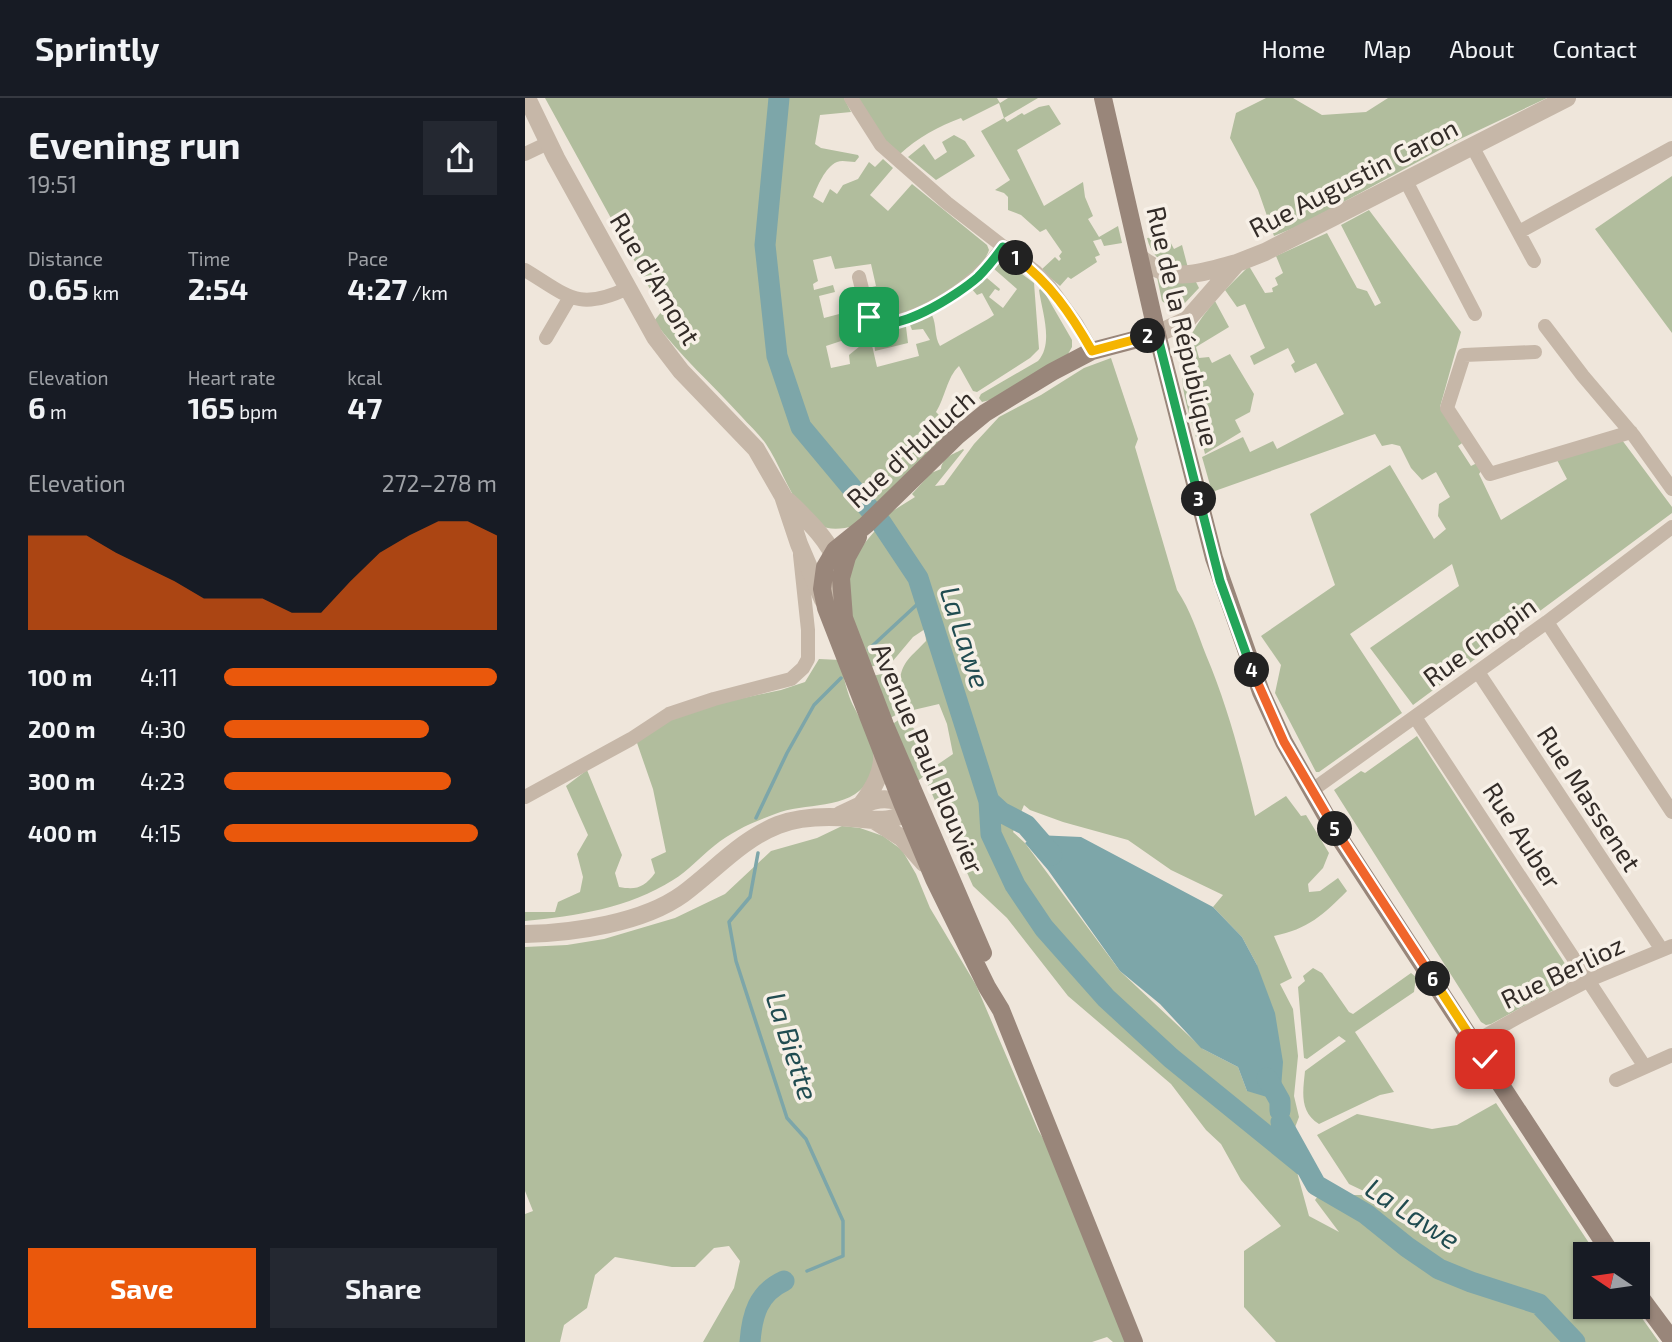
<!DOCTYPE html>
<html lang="en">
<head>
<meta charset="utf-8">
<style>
  body { margin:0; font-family:"Exo 2",sans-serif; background:#242831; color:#f1f3f6; height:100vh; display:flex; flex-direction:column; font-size:26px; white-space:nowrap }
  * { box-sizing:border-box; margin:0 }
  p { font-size:23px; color:#9ea1a6 }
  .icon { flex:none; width:38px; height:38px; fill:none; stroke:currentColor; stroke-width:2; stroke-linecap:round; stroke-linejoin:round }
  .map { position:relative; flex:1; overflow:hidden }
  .side { display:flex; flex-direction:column; background:#171b24; width:525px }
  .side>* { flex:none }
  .needle { width:46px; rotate:283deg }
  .tools { position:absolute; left:1048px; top:1144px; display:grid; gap:14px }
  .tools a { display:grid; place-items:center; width:77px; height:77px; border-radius:0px; background:#171b24; box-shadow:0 2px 5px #0004; font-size:35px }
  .pin { position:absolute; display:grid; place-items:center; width:60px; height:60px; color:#fff; margin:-30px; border-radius:14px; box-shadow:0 4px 10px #0006 }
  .km { position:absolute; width:35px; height:35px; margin:-18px; border-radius:50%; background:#222; color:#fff; font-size:19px; line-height:35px; text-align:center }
  .round { display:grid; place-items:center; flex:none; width:74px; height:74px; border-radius:0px; background:#242831 }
  .overview { display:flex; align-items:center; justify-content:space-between; height:119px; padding:0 28px }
  h1 { font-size:38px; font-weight:700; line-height:52px }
  .metrics { display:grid; grid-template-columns:repeat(3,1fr); gap:10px; height:119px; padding:7px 28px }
  .metrics div { display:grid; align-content:center }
  .metrics b { font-size:30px; font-weight:700 }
  .metrics small { font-size:19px; font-weight:400 }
  .metrics p { font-size:19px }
  .chart { height:196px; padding:14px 28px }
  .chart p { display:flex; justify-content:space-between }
  .chart svg { width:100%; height:126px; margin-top:7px; fill:#ea580c; opacity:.7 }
  .button { display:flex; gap:14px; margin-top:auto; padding:14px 28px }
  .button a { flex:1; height:80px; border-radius:0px; background:#ea580c; color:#fff; font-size:28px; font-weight:700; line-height:80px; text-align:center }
  .button a+a { background:#242831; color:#f1f3f6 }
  ul { padding:0 28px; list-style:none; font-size:23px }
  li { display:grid; grid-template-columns:112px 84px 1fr; align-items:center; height:52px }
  li i { height:18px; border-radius:9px; background:#ea580c }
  header { display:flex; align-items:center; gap:42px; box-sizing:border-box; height:98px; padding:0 35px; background:#171b24; border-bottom:2px solid #363941 }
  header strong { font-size:33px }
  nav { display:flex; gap:38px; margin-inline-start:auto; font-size:24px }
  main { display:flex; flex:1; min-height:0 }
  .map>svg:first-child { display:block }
  .green { fill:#b1bd9d; fill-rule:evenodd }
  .water { fill:#7da6a9 }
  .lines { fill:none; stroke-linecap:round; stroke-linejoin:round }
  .stream { stroke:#7da6a9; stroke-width:3.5 }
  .river { stroke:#7da6a9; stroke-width:21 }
  .minor { stroke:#c6b7a8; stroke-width:14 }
  .tertiary { stroke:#c6b7a8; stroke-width:18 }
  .secondary { stroke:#99867a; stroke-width:18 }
  .split-1-casing { stroke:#fff; stroke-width:14 }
  .split-2-casing { stroke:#fff; stroke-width:14 }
  .split-3-casing { stroke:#fff; stroke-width:14 }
  .split-4-casing { stroke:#fff; stroke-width:14 }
  .split-5-casing { stroke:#fff; stroke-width:14 }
  .split-6-casing { stroke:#fff; stroke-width:14 }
  .split-7-casing { stroke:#fff; stroke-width:14 }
  .split-1 { stroke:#22a559; stroke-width:9 }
  .split-2 { stroke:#f5b400; stroke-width:9 }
  .split-3 { stroke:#22a559; stroke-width:9 }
  .split-4 { stroke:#22a559; stroke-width:9 }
  .split-5 { stroke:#f0652b; stroke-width:9 }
  .split-6 { stroke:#f0652b; stroke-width:9 }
  .split-7 { stroke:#f5b400; stroke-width:9 }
  .labels { text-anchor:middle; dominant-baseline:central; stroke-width:7; stroke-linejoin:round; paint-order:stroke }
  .street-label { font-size:26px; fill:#332c28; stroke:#f7f0e7 }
  .water-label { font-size:28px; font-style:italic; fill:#214c51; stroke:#f7f0e7 }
</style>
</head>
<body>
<header>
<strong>Sprintly</strong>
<nav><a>Home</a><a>Map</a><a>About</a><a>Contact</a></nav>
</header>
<main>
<section class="side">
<div class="overview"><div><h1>Evening run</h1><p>19:51</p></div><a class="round"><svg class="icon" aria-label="share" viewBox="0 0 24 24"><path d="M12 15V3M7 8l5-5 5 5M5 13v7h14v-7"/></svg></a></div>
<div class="metrics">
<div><p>Distance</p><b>0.65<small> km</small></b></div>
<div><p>Time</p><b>2:54</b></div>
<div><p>Pace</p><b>4:27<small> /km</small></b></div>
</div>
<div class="metrics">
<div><p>Elevation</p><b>6<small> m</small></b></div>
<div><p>Heart rate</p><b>165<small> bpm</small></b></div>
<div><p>kcal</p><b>47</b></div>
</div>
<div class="chart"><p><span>Elevation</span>272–278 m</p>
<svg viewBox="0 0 160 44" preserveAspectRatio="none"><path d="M0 44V11L10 11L20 11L30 17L40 22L50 27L60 33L70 33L80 33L90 38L100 38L110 27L120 17L130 11L140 6L150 6L160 11V44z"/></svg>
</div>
<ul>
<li><b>100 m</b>4:11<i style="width:100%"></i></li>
<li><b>200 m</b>4:30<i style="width:75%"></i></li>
<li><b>300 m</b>4:23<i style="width:83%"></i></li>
<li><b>400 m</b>4:15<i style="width:93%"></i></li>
</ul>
<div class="button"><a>Save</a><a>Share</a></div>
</section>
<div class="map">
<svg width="1147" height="1244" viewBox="0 0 1147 1244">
  <rect width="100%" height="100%" fill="#efe6db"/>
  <path class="green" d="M20,0H319L326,14L295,17L290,46L296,50L333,57L334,59L330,64C324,64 317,62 312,64C300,69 292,89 288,99L298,105L305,91L312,96L318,87L333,81L344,64L350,69L358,61L368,70L345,97L363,113L387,86L462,147L464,152C460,164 446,178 436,186C423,195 371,226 355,220C347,216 346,198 343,190L351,188L346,166L310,171L306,158L288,162L293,183L288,186L289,192L308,187L310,194L294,198L299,220L318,215L316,206L336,201L342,227L337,236L301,248L306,270L325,266L324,257L340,244L346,243L352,269L394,258L391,246L405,242L398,231L387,232L385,227L387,224L407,217C412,228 409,238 415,248L463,221L469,217L457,195L452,197L446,190L462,180L475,191L474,193L470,191L464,199L478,210L492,191L468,170L477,161L509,185L514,251L505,260L452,294L448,293L434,268C422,279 420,300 411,314L417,320L412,327L425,335L329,428C317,431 304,433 293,426C268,411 257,369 241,346C234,336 224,327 216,318C187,286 155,258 129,223L137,213Z
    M333,0H472L475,5L483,0H513L479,20L482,24L497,15L499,17L514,9L524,7L536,26L492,52L519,108L558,84L560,99L568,118L563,121L574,139L593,128L597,145L579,148L576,141L568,143L575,157L570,159L572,164L546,181L543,179L535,188L516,172L530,159L534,163L536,161L534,158L537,154L521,131L515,134L496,117L483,112V99L479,95L470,92L485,82L456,33L479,20L474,5L438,23L436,20C414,28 392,40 375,56L358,40Z
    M741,0H768L797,17L841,14L863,0H1022L933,42L776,127L749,138L733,92L705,40L711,15Z
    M429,37L440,43L450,58L411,82L383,59L399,46L410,62L422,54L417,44Z
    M1147,78V235L1070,131Z
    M844,112L936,234L915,309L940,343L933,348L946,368L954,364L958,370L954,376L976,422L1042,381L1031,360L1097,342L1147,409V415L888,607L845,550L934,488L927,466L825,536L877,615L794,674H791L750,595L756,567L736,538L810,487L785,416L865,367L909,441L921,431L913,418L914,406L925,399L911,374L897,382L886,370L875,348L867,346L857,348L850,336L687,394L677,359L718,339L725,354L748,343L752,351L819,316L791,265L770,275L766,267L770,264L763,250L729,267L725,258L740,250L720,206L712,209L700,192L724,168L740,195L748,194L747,190L753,187L750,180L758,175L751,158L802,135L832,190L842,193L850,208L856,205L816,127Z
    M642,138L649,151L657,147L663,170C642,170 627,161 622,140Z
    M632,179L670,182L674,190L658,207L647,211L637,203Z
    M517,190L547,242V249L543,256L465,302L457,304L454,300L456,296L513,263C529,245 517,214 514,192Z
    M690,203L704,229L671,249L674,260L684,259L687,265L705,256L729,296L725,314L710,322L716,334L680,356L678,348L674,349C655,285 642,259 690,203Z
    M378,227L381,229L383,245L350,253L349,241L355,232Z
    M586,260L613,341L610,349L652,492C666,513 672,534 681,557C703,609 717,663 730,718L761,698L776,718L781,717L804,755L798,770L783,786L784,794L795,793L813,780L822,793C798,817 783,831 749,838L767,880L755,886L768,911L773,958L769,998L774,1019L764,1045L784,1118L814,1134L790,1102L803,1085L815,1097H847L824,1086L792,1037L832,1016L907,1031L932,1027L971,1005L1072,1157H1060V1209H1109L1134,1244H751L719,1209V1153L756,1128L716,1082L696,1046L681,1032L646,986L543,898L482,820L448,788L399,678L390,685L366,627L375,621C394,627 402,653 409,669L428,656L422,626L414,606L384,613C379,606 377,599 376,591C372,567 386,559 401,543L400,531L388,539L367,564L344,569L325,521L324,473L333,453L359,422L366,414L390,399L387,396L406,375L416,371C417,359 429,356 438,351L439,352L410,388L419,387L449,346L474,319L516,297L559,270ZM499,707L505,712L538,724L603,742L646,772L698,797L688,809L717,839L732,867L722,993L713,969L678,951L595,873L500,745L488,734Z
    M294,561L315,562C318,575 321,591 326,603C337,627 360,656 343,683C324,713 279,704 250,716C228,724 207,733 189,748C175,759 163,773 148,782C104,810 51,818 0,823V814H30L33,804L55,794L58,779L52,756L63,737L41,688L62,672L97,757L90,775L94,789C111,792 119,790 130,775L126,761L141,754L128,691L111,642L145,621L190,606L256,592L280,584Z
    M357,576L366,577L377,614L363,621L347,578Z
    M892,638L1048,878L1047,882L966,926L961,927L956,924L809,692L836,673L840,675Z
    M317,728L335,730L358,738L377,752L391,776L405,810L451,887L513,1032L525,1052L601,1244H588L582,1239L567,1244H178L209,1190L215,1163L204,1148L189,1150L170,1169H147L90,1159L70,1177L62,1210L39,1227L35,1244H0V1116L8,1113L0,1093V849L42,847L79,841L150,820L200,796L246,753L292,740Z
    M788,870L797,875L824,914L828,916L886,875L891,879L889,894L830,934L869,994L855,997L794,1026C774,1014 778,993 780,973L821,943L814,938L782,961L779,960L773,889L780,883L778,878Z"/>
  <path class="water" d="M511,737L556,739L688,809L717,839L732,867L750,915L758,964L755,1003L722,993L713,969L676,950L635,906L595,873L523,772L500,745Z"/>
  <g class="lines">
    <path class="stream" d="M344,551L399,500
      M231,720L262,655L289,607L316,580
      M233,755L225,799L204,824L211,863L262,1020L281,1041L318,1123V1158L282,1173"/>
    <path class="river" d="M254,0L240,147L252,258L276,329L357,426L393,480L464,703L476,714L501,727L527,757
      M464,703L466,736L490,787L519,830L581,900L646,960L779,1068
      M742,980L755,1003V1013
      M756,1024L791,1087L841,1116L882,1149L914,1171L946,1184L1014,1206L1050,1244
      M225,1244C227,1217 233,1195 259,1183"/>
    <path class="minor" d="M326,0L356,47L422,105L511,174L525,189L551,225L567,253
      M947,48L1009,163
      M0,56L23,45
      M881,83L950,216
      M994,134L1147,50
      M0,172C43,198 53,214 103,190
      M334,179L344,219L351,226C365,228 376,222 388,218C425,203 454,181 478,149
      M1020,228L1058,278L1109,338L1147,391
      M21,240L45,199
      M1010,254L939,257L922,310L965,376L1106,334
      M1022,524L1147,714
      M953,574L1137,852
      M890,619L1120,969
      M786,693L1022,524L1147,429
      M0,699L106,641L144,616L189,601L266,581L278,570L283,561V532L275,457
      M949,944L997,917L1064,882L1147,848
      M1091,982L1147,957"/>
    <path class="tertiary" d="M2,0L31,60L130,239L156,273L231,351L258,398L274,446L298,502
      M615,160C650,187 672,175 712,165
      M632,236L662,222L712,165L740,154L1042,0
      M263,403C277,417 307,444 310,464C313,482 304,499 312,518
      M336,707C348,691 359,674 357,653
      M315,717C341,705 359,692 386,710
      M350,723L377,740L399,765
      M0,836C49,835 118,825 158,796C189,773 217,741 253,727C276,718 303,718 327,720C340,721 357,724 369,720C379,717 384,712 385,702"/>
    <path class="secondary" d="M578,0L632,236L689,460L736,594L759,644L808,730L1087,1157
      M333,439L322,459L316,480L319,520L360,627L458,855
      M1113,1196L1147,1242
      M609,1244L476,912L462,889L409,781L377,705L301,510L297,491L300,469L310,452L341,427L432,338L460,315L527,274L567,253L632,236"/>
  </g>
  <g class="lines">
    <defs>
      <path id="split-1" d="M344,219C365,242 435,195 453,179C462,170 470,160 478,149L491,160"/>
      <path id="split-2" d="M491,160C525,185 546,216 567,253L623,238"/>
      <path id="split-3" d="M623,238L632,236L674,401"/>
      <path id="split-4" d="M674,401L695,483L727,572"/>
      <path id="split-5" d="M727,572L759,644L810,731"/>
      <path id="split-6" d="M810,731L908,881"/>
      <path id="split-7" d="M908,881L960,961"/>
    </defs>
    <use href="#split-1" class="split-1-casing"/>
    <use href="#split-2" class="split-2-casing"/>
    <use href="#split-3" class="split-3-casing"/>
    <use href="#split-4" class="split-4-casing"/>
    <use href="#split-5" class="split-5-casing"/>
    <use href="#split-6" class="split-6-casing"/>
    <use href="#split-7" class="split-7-casing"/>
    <use href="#split-1" class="split-1"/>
    <use href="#split-2" class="split-2"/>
    <use href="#split-3" class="split-3"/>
    <use href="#split-4" class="split-4"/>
    <use href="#split-5" class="split-5"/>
    <use href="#split-6" class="split-6"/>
    <use href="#split-7" class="split-7"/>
  </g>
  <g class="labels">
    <g class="street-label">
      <text transform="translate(828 79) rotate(-27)">Rue Augustin Caron</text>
      <text transform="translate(131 180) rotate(59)">Rue d'Amont</text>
      <text transform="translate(659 228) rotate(77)">Rue de la République</text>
      <text transform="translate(385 350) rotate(-42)">Rue d'Hulluch</text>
      <text transform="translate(954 543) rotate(-36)">Rue Chopin</text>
      <text transform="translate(404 660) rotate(67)">Avenue Paul Plouvier</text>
      <text transform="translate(1065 700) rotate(57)">Rue Massenet</text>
      <text transform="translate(998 737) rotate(57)">Rue Auber</text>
      <text transform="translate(1037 873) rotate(-26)">Rue Berlioz</text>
    </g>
    <g class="water-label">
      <text transform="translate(441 539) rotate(72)">La Lawe</text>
      <text transform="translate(268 948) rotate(72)">La Biette</text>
      <text transform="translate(888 1115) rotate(33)">La Lawe</text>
    </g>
  </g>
</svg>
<div class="tools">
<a><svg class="needle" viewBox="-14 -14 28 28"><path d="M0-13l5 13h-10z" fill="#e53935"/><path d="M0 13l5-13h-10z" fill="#9ea1a6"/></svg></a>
</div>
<div class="pin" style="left:344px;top:219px;background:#1e9e55"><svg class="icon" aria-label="arrive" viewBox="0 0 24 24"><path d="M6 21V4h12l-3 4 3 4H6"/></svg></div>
<div class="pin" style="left:960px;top:961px;background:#d93025"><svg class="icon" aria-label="check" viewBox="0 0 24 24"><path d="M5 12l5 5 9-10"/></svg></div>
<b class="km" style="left:491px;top:160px">1</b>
<b class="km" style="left:623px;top:238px">2</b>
<b class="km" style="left:674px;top:401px">3</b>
<b class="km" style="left:727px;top:572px">4</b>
<b class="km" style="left:810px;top:731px">5</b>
<b class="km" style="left:908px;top:881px">6</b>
</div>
</main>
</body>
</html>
